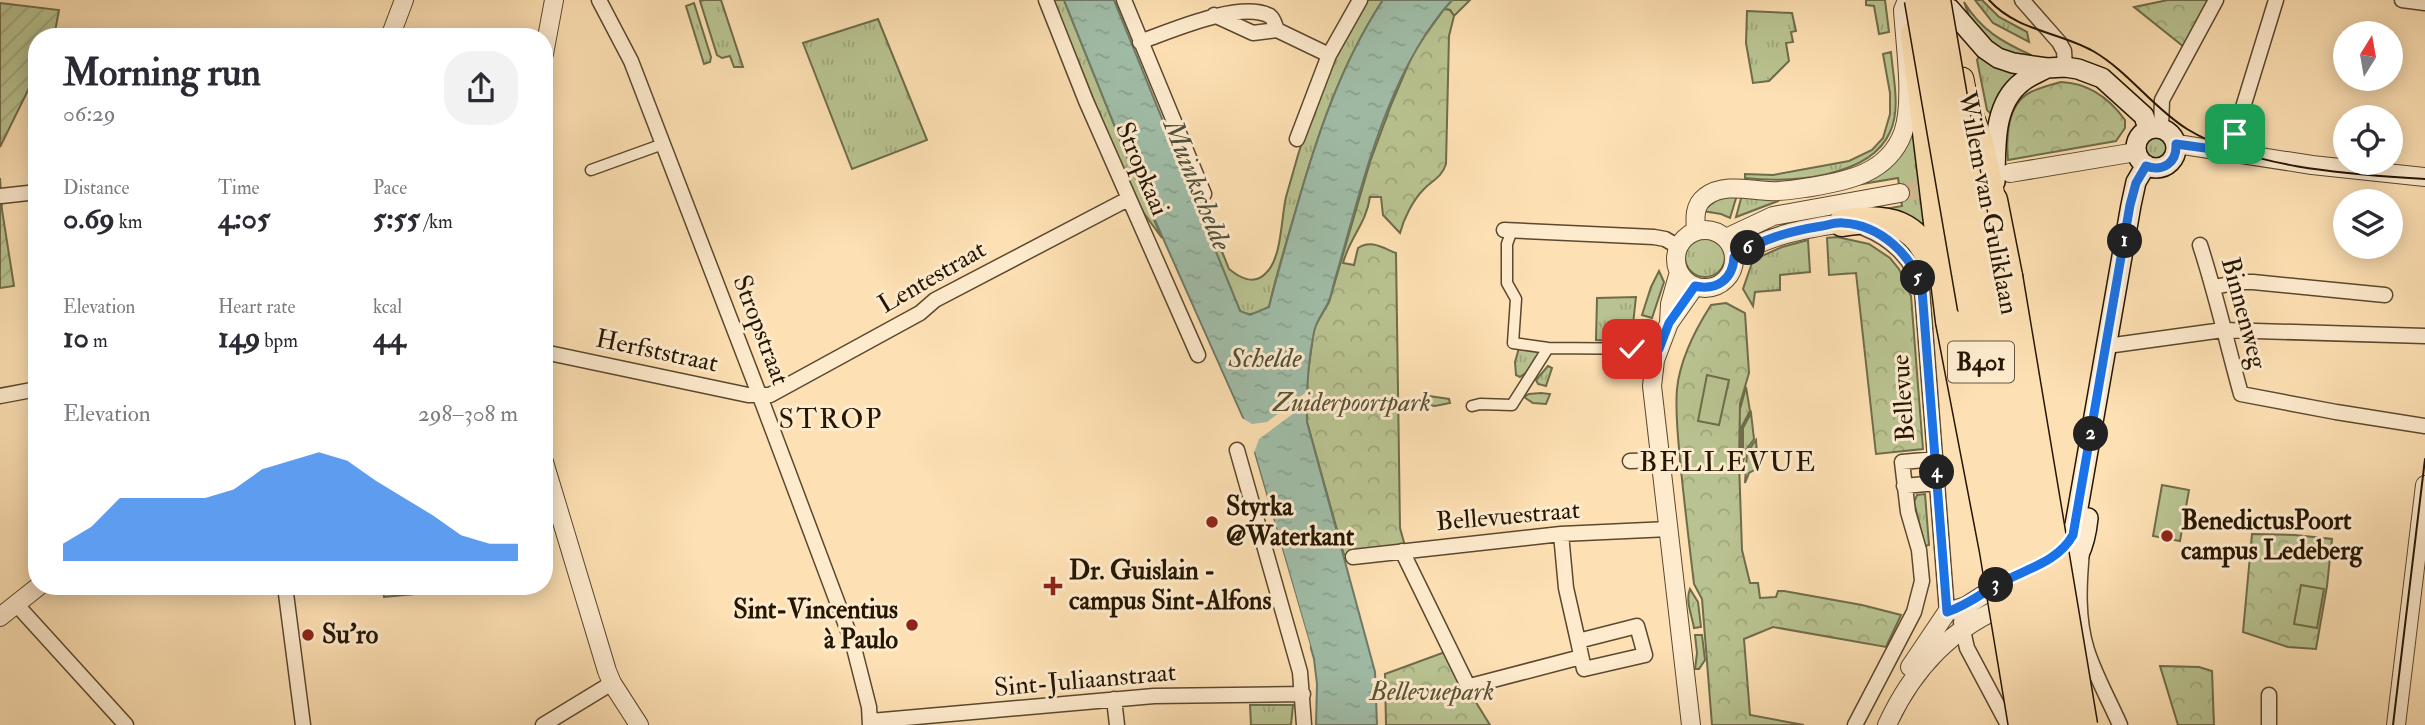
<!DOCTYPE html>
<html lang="en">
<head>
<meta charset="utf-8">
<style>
  body { margin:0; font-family:"IM FELL Double Pica",serif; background:#f2f2f3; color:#2b2b33; height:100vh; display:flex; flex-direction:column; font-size:26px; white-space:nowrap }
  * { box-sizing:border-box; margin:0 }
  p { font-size:23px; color:#7c7c81 }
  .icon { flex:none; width:38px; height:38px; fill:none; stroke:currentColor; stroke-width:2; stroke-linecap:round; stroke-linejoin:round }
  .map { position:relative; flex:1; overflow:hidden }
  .details { position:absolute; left:28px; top:28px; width:525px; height:567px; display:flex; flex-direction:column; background:#fff; border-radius:28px; box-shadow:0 4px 18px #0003 }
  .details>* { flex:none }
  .needle { width:46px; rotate:11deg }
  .tools { position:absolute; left:2333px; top:21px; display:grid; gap:14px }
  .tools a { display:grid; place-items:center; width:70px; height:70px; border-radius:50%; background:#fff; box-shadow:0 4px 18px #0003; font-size:35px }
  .pin { position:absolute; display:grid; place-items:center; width:60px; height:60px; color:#fff; margin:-30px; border-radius:14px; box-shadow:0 4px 10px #0006 }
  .km { position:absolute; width:35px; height:35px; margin:-18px; border-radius:50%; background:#222; color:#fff; font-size:19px; line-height:35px; text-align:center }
  .round { display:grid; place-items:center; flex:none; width:74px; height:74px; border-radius:28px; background:#f2f2f3 }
  .summary { display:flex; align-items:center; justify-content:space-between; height:119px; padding:0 35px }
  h1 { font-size:38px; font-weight:700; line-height:52px }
  .stats { display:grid; grid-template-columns:repeat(3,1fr); gap:10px; height:119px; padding:7px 35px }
  .stats div { display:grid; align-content:center }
  .stats b { font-size:30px; font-weight:700 }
  .stats small { font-size:19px; font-weight:400 }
  .stats p { font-size:19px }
  .chart { height:196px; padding:14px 35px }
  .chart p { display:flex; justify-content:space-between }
  .chart svg { width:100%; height:126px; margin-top:7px; fill:#1a73e8; opacity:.7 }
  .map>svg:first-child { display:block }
  .grass { fill:url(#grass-tufts); stroke:#6f6c4a; stroke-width:2 }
  .park { fill:url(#park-crowns); stroke:#6f6c4a; stroke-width:2 }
  .garden { fill:url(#garden-furrows); stroke:#6f6c4a; stroke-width:2 }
  .pitch { fill:#b9c391; stroke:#6f6c4a; stroke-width:2 }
  .water { fill:url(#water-ripples); stroke:#6f7a66; stroke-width:2 }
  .pier { fill:#fde0b3 }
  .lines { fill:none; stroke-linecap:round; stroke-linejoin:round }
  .tertiary-tunnel { stroke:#d2b890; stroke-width:18; stroke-dasharray:18 9; stroke-linecap:butt }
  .pedestrian-casing { stroke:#5b482e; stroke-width:13 }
  .minor-casing { stroke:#5b482e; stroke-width:17 }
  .tertiary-casing { stroke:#5b482e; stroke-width:20 }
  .secondary-casing { stroke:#251602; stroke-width:22 }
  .primary-casing { stroke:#251602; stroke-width:25 }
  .motorway-casing { stroke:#251602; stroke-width:29 }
  .pedestrian { stroke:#feebce; stroke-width:10 }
  .minor { stroke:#feebce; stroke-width:14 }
  .tertiary { stroke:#feebce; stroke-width:18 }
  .secondary { stroke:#feebce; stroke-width:19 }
  .primary { stroke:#fde0b3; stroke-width:23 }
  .motorway { stroke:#fde0b3; stroke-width:26 }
  .tram { stroke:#251602; stroke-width:2 }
  .motorway-bridge-casing { stroke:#251602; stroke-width:29; stroke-linecap:butt }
  .motorway-bridge { stroke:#fde0b3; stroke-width:26 }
  .route-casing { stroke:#fff; stroke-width:14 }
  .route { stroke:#1a73e8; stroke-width:9 }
  .poi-dot { fill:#8f2418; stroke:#feebce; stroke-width:2.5 }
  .labels { text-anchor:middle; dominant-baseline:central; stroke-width:6; stroke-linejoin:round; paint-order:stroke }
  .shield { fill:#feebce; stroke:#66563f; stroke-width:2 }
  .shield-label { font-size:24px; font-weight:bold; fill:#251602 }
  .street-label { font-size:26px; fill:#251602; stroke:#feebce }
  .park-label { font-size:26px; font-style:italic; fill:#595334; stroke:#feebce }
  .poi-label { font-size:26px; font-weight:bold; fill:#251602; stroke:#feebce; text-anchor:start }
  .water-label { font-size:28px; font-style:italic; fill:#50503c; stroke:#feebce }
  .neighbourhood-label { font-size:28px; letter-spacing:2px; fill:#251602; stroke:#feebce }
</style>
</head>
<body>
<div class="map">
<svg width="2425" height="725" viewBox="0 0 2425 725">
  <defs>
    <pattern id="grass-tufts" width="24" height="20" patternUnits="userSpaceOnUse" patternTransform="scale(1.75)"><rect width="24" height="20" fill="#b9c391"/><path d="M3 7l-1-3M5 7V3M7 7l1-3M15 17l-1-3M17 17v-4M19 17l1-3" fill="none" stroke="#9fa77b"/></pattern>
    <pattern id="park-crowns" width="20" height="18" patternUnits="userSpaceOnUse" patternTransform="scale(1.75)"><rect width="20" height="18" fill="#b9c391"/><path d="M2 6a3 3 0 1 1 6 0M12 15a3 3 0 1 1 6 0" fill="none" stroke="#9fa77b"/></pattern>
    <pattern id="garden-furrows" width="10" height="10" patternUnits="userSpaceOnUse" patternTransform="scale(1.75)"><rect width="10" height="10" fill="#b9c391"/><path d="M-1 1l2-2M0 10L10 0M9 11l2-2" fill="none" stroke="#9fa77b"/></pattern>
    <pattern id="water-ripples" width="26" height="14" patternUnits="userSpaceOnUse" patternTransform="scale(1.75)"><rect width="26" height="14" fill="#a0bda8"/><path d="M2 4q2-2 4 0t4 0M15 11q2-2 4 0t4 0" fill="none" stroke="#8aa28f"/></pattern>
  </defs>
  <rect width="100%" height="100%" fill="#fde0b3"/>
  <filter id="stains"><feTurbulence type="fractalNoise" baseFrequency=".00286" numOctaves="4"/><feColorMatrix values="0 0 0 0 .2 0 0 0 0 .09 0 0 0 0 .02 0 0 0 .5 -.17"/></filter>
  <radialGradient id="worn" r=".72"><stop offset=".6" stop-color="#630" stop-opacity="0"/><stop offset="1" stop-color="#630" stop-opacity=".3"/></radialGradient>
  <path class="grass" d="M704,0H721L743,67H734L730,56L722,58L717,55L700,1Z
    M1053,0H1064L1130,164L1162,238L1143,212L1109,138Z
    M1368,0H1383C1340,65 1316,139 1295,213C1286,244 1276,275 1269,307C1259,311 1250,318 1240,311L1194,199L1200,196L1229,269C1240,278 1254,286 1266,273C1282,258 1281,218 1286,197C1290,183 1294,169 1298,155C1313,104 1338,45 1368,0Z
    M1452,0H1470L1454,16L1450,10L1444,9Z
    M1866,0H1885L1889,32L1879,34L1874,6L1866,5Z
    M1975,0H1982L1999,17L2027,32L2029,42L1993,23Z
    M1964,2C1981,30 2002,42 2031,55L2032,61L2007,58L1973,26Z
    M694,3L711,57L710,62L704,64L686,6Z
    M1747,11L1792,13L1796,31L1791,32L1793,42L1786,43L1789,61L1769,81L1753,83L1746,43Z
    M878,19L927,140L852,169L803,43Z
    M1891,52C1893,77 1901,109 1890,132C1870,178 1789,183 1745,178V174L1773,175L1849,161L1872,150L1883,138L1890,114V93L1883,54Z
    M1980,55L2019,74L1991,114L1987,110L1977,60Z
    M1912,116L1930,244L1869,212L1902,206L1898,178L1862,184Z
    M2142 148a14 14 0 1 1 28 0a14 14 0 1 1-28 0Z
    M1737,195L1730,218L1721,214L1703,211L1717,199Z
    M1742,195L1777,196L1778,201L1736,217Z
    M1685 257a20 20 0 1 1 40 0a20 20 0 1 1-40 0Z
    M1808,240L1810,272L1780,275V290L1755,292L1753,306L1743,289L1753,260L1782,247Z
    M1659,271L1664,282L1652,318L1642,315L1651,287Z
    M1636,297L1631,342L1596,340L1597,298Z
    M1519,348L1540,352L1527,372L1520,377L1516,375L1515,362Z
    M1548,366L1552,368L1546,386L1538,384L1536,380Z
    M1746,387L1750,411L1741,428V456L1739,413Z
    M1541,393L1550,394L1546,404L1533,403L1524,397L1529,394Z
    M1429,396L1449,399L1450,403L1435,406L1421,404Z
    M1751,413L1754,439L1746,450L1743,462V428Z
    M1756,440L1758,468L1749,473L1745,483L1747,452Z
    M1925,494L1929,545L1925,546L1914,502L1917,495Z
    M1690,589L1698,602L1701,627L1694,628C1692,615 1685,601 1690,589Z
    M1695,635H1702L1705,660L1699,669H1695L1697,653Z
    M1250,705H1293L1291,725H1251Z"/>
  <path class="park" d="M2168,0H2210L2184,47L2134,7Z
    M1444,9L1450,10L1454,16L1449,36L1446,164C1442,177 1433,180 1424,189C1413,200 1404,218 1400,233L1383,215L1381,197H1370C1366,224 1350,237 1343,263L1354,265L1358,248C1371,239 1383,248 1396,253L1400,528L1405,546L1344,555L1307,422L1306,388L1314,328L1329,302L1370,162L1391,105L1414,51Z
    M2061,82C2089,83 2109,98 2125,120V128L2116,141L2008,160C2006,138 2007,105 2029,93C2038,88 2050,85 2061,82Z
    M1837,237L1869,244L1890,258L1899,269L1911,296L1923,449L1876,454L1856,273L1829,275L1827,238Z
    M1726,303L1745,313L1749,373L1740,404L1739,462L1742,550L1750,583H1758L1760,598L1776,597L1778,591H1784L1862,605L1901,615L1886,647L1773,627L1744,639L1750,715L1804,725H1712L1702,599L1694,584C1689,542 1684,501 1680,460C1678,437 1675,412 1677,389C1680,359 1695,330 1711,305Z
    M2252,534L2295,535L2332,539L2327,586L2316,649L2288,647L2243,632Z
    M383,586H436V592L384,597Z
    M1445,652L1490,725H1386L1385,674Z
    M2160,666L2199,667L2212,671L2214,725H2178Z"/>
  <path class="garden" d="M0,3L59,10L54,37H37V72L0,147Z
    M0,178L2,210L14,286L0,288Z"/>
  <path class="pitch" d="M1707,375L1729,380L1719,425L1698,421Z
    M2162,485L2189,490L2180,541L2153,536Z
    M2301,585L2324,589L2317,628L2294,624Z"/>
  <path class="water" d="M1064,0H1114L1240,311L1250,315L1269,307C1277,275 1286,244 1295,213C1316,139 1340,65 1383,0H1452C1386,72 1361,191 1334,283C1332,290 1331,297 1328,303C1323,313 1316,321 1314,332C1308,362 1306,391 1307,422L1375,672L1377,725H1316L1317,684L1314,659L1247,427L1130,164Z"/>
  <path class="pier" d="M1162,245L1169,255L1242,418L1252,424L1267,422L1309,390V402L1259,439L1254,453L1310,645L1309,655L1243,428Z"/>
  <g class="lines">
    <path class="tertiary-tunnel" d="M1900,193L1941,186"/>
    <defs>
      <path id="pedestrian" d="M591,170L663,144
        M1512,230L1507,244V283L1516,299L1513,343L1548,348L1659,349
        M1472,406L1480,404L1512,405L1548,348"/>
      <path id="minor" d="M599,0L631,61L764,407L853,644L869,707L870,725
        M1046,0L1086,101L1198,355
        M1124,0L1204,194
        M2022,0L2059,42L2064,51L2065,67
        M2402,0L2425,3
        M1214,15L1253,33L1277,30L1329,55
        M1140,42C1170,31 1241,0 1270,16C1274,19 1275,25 1277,30
        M2161,128L2162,100L2216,0
        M1297,139L1329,55L1360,0
        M2227,151L2232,143L2276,0
        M1,196L37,192
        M1864,228C1892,239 1914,260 1922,290L1947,612
        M1504,230L1654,237L1665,239L1679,247
        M2200,245C2216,294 2227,344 2241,394L2336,412L2425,426
        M2214,287L2240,282H2253L2385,295
        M2107,346L2223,330L2425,336
        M544,352L748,395H770L920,313L935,300L1128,199
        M0,396L37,389
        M1237,450L1300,672L1304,725
        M1630,461L1660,460
        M1904,486L1937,483
        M1561,534L1566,588L1578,641
        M1402,551L1466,682L1470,686L1581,657
        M2082,551C2079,584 2077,618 2087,650C2095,675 2109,700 2120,725
        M1353,557L1561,534L1669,529
        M285,586L303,725
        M16,604L126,725
        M1966,606L1961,622L1967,648L2008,725
        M1637,626L1645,655L1584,669L1578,641Z
        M2269,695V725
        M1114,699L1117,725
        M871,721L1154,696L1303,694
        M543,725L612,683
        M1855,725L1914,612L1922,581L1919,550L1908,512L1902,462L1936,459"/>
      <path id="tertiary" d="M390,37L404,0
        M544,54L554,0
        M2177,144L2312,165L2425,177
        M2010,173L2136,152
        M1676 259a29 29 0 1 1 58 0a29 29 0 1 1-58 0Z
        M1696,231C1695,219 1694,205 1705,197C1723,183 1748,190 1768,191C1783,192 1797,189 1811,187C1848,181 1888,173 1903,133C1914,102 1905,44 1903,10L1907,0
        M1726,238L1773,216L1900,193
        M1734,257C1768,235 1803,229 1842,223
        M1669,323L1670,304L1679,272
        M544,462L607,671L612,683L639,725
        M0,617L39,586
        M1910,667L1947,612L1966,606L2005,581
        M1691,725L1652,386L1655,360L1669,323L1695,286
        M1887,725C1912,670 1953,625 2011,604
        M2396,725L2425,485"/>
      <path id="secondary" d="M1950,9L1985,49L1998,58L2013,63L2047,68L2065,67L2078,69L2102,78L2144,116L2148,129
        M2136 148a20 20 0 1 1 40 0a20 20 0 1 1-40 0Z
        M1995,182C1996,149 1992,105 2022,82C2029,76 2038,73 2047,68
        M2047,561L2068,544L2075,525L2131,205L2136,182L2146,165
        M2054,585C2077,565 2085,548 2088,518"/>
      <path id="primary" d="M1962,79L1966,100L1981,140L1994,200"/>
      <path id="motorway" d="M1914,34L1949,321
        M1994,200L2009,276
        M1842,223C1887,215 1921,222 1934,272"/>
    </defs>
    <use href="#pedestrian" class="pedestrian-casing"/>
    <use href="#minor" class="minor-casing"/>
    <use href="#tertiary" class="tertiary-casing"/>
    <use href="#secondary" class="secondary-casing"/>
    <use href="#primary" class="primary-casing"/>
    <use href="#motorway" class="motorway-casing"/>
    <use href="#pedestrian" class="pedestrian"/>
    <use href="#minor" class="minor"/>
    <use href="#tertiary" class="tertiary"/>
    <use href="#secondary" class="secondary"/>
    <use href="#primary" class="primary"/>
    <use href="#motorway" class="motorway"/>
    <path class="tram" d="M1989,0C2017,31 2059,32 2093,51C2129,72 2152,107 2187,129C2253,169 2349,174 2425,179
      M2393,725L2425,459"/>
    <defs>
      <path id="motorway-bridge" d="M1918,0L2043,725
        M1937,0L2062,725
        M2009,276L2084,725
        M1949,321L1993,550L2022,725"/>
    </defs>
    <use href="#motorway-bridge" class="motorway-bridge-casing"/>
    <use href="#motorway-bridge" class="motorway-bridge"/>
  </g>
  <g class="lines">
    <defs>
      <path id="route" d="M1632,349H1659L1669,323L1695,286C1717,291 1733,279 1734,257C1761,239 1790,231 1822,226C1828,225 1836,222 1843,223C1880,225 1913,255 1922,290L1947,612C1968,605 1982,593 2000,583C2026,569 2058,562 2073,535L2130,205L2136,183L2146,166C2163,172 2177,163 2176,144L2227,151L2230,149L2235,134"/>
    </defs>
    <use href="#route" class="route-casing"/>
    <use href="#route" class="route"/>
  </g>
  <g class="poi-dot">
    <circle cx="1212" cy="522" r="7"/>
    <circle cx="2167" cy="536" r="7"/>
    <path d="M1049.5 575.5h7v7h7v7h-7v7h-7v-7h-7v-7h7z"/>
    <circle cx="912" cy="625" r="7"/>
    <circle cx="308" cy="635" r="7"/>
  </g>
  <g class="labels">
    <rect class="shield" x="1948" y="341.5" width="66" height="41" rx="5"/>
    <g class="shield-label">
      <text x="1981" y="362">B401</text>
    </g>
    <g class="street-label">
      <text transform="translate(1142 169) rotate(67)">Stropkaai</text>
      <text transform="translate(1988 203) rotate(79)">Willem van Guliklaan</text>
      <text transform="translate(932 277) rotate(-30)">Lentestraat</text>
      <text transform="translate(2244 313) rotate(75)">Binnenweg</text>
      <text transform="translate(761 330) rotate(69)">Stropstraat</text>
      <text transform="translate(657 351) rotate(12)">Herfststraat</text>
      <text transform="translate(1903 398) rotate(-94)">Bellevue</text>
      <text transform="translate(1508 516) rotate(-5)">Bellevuestraat</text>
      <text transform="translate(1085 680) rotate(-5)">Sint-Juliaanstraat</text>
    </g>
    <g class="park-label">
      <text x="1352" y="403">Zuiderpoortpark</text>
      <text x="1432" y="692">Bellevuepark</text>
    </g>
    <g class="poi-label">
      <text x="1226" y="507">Styrka<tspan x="1226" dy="30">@Waterkant</tspan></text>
      <text x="2181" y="521">BenedictusPoort<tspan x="2181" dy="30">campus Ledeberg</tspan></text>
      <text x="1069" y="571">Dr. Guislain -<tspan x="1069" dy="30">campus Sint-Alfons</tspan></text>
      <text x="898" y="610" text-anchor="end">Sint-Vincentius<tspan x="898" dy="30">à Paulo</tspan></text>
      <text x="322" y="635">Su'ro</text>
    </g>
    <g class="water-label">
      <text transform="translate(1197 185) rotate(68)">Muinkschelde</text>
      <text x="1265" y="358">Schelde</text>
    </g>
    <g class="neighbourhood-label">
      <text x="831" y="419">STROP</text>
      <text x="1728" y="462">BELLEVUE</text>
    </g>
  </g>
  <rect width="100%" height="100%" filter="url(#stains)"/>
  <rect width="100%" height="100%" fill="url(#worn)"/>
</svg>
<div class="tools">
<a><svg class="needle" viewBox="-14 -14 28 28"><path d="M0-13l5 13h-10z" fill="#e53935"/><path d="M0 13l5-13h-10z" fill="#7c7c81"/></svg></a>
<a><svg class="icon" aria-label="locate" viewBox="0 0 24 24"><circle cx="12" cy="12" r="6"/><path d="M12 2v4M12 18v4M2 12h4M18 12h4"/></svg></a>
<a><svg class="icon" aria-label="layers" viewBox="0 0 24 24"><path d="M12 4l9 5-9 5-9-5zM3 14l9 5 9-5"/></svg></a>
</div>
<div class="pin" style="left:2235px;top:134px;background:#1e9e55"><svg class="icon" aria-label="arrive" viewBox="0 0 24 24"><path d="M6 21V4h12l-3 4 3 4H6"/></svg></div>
<div class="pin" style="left:1632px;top:349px;background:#d93025"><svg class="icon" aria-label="check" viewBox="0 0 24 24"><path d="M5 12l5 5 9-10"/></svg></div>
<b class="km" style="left:2125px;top:241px">1</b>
<b class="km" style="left:2091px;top:434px">2</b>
<b class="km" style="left:1996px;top:585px">3</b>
<b class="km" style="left:1937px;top:472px">4</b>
<b class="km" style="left:1918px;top:278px">5</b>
<b class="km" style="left:1748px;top:248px">6</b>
<section class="details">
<div class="summary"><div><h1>Morning run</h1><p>06:29</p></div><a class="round"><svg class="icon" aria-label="share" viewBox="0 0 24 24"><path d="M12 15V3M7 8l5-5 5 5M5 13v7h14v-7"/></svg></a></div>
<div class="stats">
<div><p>Distance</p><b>0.69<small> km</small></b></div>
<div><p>Time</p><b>4:05</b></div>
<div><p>Pace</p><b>5:55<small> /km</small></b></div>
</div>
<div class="stats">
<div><p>Elevation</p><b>10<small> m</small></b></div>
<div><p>Heart rate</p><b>149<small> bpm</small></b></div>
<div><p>kcal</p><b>44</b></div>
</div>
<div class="chart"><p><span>Elevation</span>298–308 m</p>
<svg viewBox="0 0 160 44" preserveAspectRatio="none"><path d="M0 44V38L10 32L20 22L30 22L40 22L50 22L60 19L70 12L80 9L90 6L100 9L110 16L120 22L130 28L140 35L150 38L160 38V44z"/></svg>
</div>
</section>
</div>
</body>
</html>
